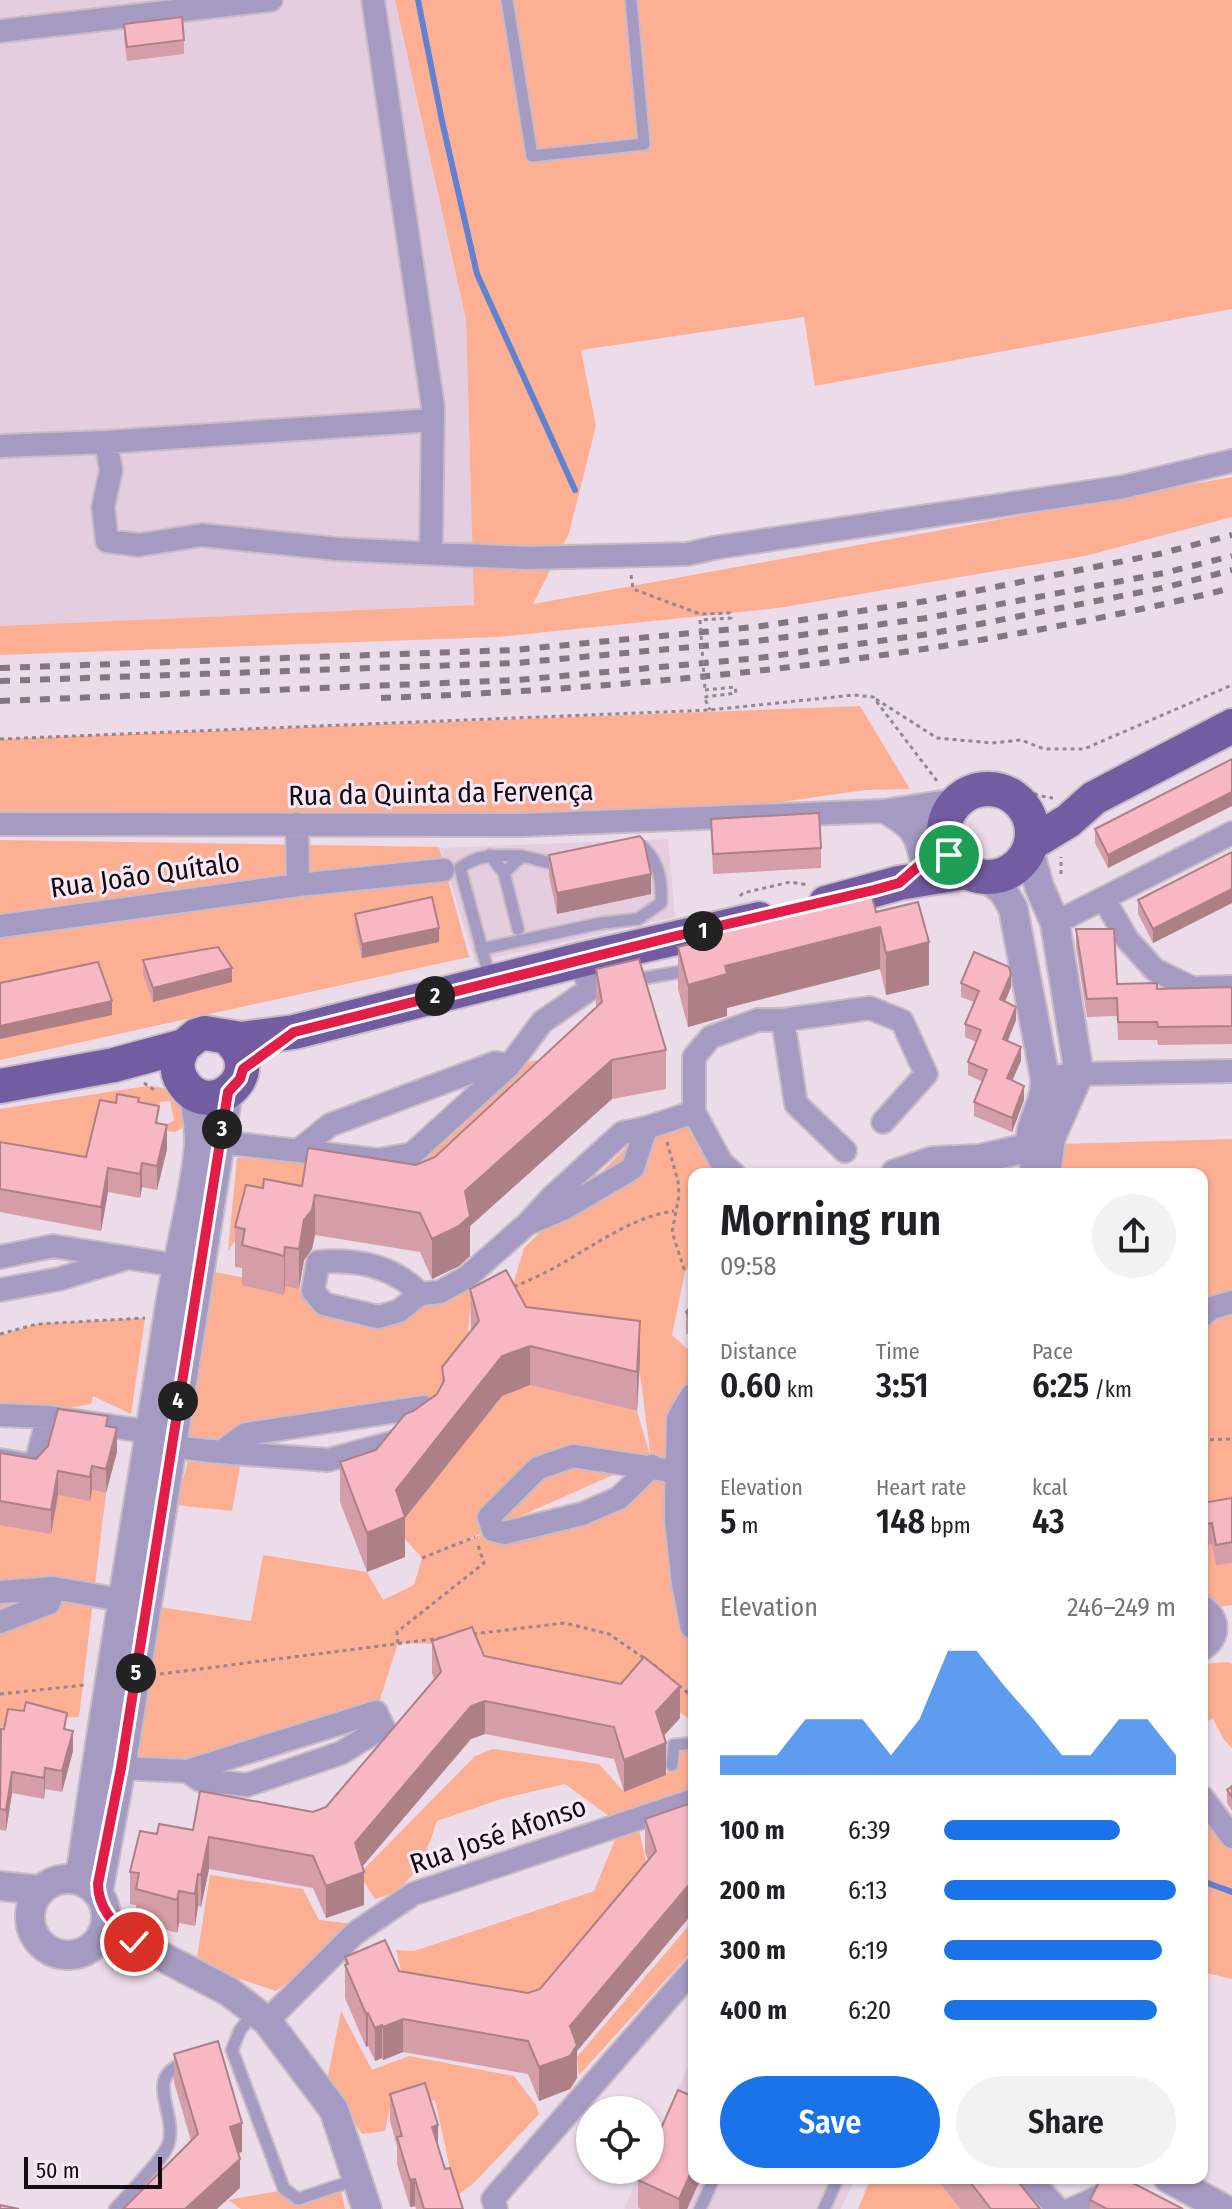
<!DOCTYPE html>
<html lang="en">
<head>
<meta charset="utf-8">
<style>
  body { margin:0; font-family:"Fira Sans Condensed",sans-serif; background:#f2f2f2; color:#202124; height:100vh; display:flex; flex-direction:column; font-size:30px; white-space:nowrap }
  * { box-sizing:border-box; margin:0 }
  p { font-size:26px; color:#757577 }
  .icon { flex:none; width:44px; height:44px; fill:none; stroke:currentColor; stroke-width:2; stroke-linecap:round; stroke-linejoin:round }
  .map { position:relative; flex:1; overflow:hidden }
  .sheet { position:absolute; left:688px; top:1168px; width:520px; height:1016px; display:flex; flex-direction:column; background:#fff; border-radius:16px; box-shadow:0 2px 6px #0004 }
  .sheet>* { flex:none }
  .fabs { position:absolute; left:576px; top:2096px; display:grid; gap:16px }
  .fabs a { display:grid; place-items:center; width:88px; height:88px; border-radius:50%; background:#fff; box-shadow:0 2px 6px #0004; font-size:40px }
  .scale { position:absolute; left:24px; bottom:20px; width:138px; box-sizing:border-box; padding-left:8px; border:4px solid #120c11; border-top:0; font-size:22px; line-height:28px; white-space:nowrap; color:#120c11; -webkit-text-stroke:6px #fae9f6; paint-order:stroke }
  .pin { position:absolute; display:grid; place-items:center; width:68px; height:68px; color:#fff; margin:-34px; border:4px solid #fff; border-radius:50%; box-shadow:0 2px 8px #0007 }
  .km { position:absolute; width:40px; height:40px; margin:-20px; border-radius:50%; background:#222; color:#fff; font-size:22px; line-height:40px; text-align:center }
  .round { display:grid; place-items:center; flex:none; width:84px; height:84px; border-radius:42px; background:#f2f2f2 }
  .headline { display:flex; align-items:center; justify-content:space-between; height:136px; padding:0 32px }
  h1 { font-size:44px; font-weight:600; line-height:60px }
  .metrics { display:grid; grid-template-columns:repeat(3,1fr); gap:12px; height:136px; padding:8px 32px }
  .metrics div { display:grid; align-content:center }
  .metrics b { font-size:34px; font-weight:600 }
  .metrics small { font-size:22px; font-weight:400 }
  .metrics p { font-size:22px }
  .chart { height:224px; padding:16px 32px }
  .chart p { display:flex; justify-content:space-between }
  .chart svg { width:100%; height:144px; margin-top:8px; fill:#1a73e8; opacity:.7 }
  .primary-button { display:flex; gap:16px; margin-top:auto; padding:16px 32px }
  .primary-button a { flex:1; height:92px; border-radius:48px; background:#1a73e8; color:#fff; font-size:32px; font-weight:600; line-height:92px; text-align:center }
  .primary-button a+a { background:#f2f2f2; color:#202124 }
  ul { padding:0 32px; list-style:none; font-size:26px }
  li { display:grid; grid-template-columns:128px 96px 1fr; align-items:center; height:60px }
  li i { height:20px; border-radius:10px; background:#1a73e8 }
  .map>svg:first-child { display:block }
  .built { fill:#e4cddf }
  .green { fill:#fdaf93; fill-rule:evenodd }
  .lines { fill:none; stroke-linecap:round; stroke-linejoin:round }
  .stream { stroke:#5f83d2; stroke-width:6 }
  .service-casing { stroke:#c9bbc6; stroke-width:15 }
  .minor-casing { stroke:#c9bbc6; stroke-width:26 }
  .tertiary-casing { stroke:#c9bbc6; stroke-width:32 }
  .primary-casing { stroke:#c9bbc6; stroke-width:38 }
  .path { stroke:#938791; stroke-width:3; stroke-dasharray:4 4; stroke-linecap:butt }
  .service { stroke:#a59ac1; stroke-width:11 }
  .minor { stroke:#a59ac1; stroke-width:22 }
  .tertiary { stroke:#a59ac1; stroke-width:28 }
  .primary { stroke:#745ca2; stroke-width:34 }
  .rail { stroke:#827780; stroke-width:6; stroke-dasharray:10 10; stroke-linecap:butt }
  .path-bridge { stroke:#938791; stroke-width:3; stroke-dasharray:4 4; stroke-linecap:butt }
  .wall { fill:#d49da8 }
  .shaded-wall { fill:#ad8088 }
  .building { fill:#f7b7c3; stroke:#ad8088; stroke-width:2 }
  .route-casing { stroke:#fff; stroke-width:16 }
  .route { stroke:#e11d48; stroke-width:10 }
  .labels { text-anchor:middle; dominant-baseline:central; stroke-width:6; stroke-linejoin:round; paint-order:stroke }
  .street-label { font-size:28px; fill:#120c11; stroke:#fae9f6 }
</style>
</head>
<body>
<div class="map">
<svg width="1232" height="2209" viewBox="0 0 1232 2209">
  <rect width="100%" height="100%" fill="#ecdce9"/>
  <path class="built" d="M0,0H395L466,320L474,605L0,626Z
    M668,839L675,917L475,962L440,848Z
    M694,2053V2178H855L841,2209H624L641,2170H650V2151Z"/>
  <path class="green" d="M395,0H1232V309L815,386L804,317L581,350L596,426L569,533L533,604L1232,477V517L1085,556L778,608L498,637L0,655V626L474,605L466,320Z
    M860,706L910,789L865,790L669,818L0,824V739Z
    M0,840L439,847L469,957L0,1060Z
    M593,1050L435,1197L246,1225L228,1251L237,1158L378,1160L412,1154L510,1065Z
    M147,1086C179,1088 179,1095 191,1123L175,1132L159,1130L174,1120L170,1101L160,1102L157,1111L91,1176L0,1163V1109Z
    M694,1112L749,1174H694V1259L685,1272L672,1335L694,1355V1399L681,1419L694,1599V1722L644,1689L504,1693L480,1645L398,1643L376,1712L187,1771L121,1768L147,1605L251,1621L263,1555L367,1572L383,1600L414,1585L422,1558L396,1529L502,1396L530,1385L637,1411L651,1459L637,1351L506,1309L524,1248L646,1128ZM647,1460L619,1498L493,1530L450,1547Z
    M1232,1139V1605L1202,1610V1174H1060V1144Z
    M199,1269L313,1291L376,1330L472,1282L466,1359L443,1406L246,1434L232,1511L176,1505L191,1450L170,1446Z
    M145,1318L131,1414L93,1396L91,1404L0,1421V1335L37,1324Z
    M92,1490L106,1493L79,1717L23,1719L21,1730L2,1727L0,1736V1521L58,1491Z
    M1227,1662L1232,1664V1748L1224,1740L1213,1719L1202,1723V1664Z
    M694,1743V1801L623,1825L639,1830L651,1884L547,2000L404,1983L396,1950L414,1951L594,1891L621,1825L565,1784L501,1799L437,1821C426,1854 414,1890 375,1899L359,1874L475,1756L493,1749L599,1764L624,1792L666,1775L674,1745Z
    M1202,1798L1232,1837V1979L1202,1972Z
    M210,1875L303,1889L319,1920L364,1925L276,1991L196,1964Z
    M691,1923L694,1924V1949L579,2075L577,2057Z
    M341,2011L372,2070L409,2056L514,2076L536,2105L539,2114L473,2184L456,2196L435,2100L390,2108L385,2131L362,2134L327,2081Z
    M871,2178H936L960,2209H858Z
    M340,2185L345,2209H241L228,2200L284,2190L299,2199Z"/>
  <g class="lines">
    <path class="stream" d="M418,0L442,121L477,274L575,490
      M1202,1881L1232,1892"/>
    <defs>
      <path id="service" d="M507,0L532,156L644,144L631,0
        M490,855L504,873L518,929
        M504,873L522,856L555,864L563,863
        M481,949L602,923L638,919L661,903C662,881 659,862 643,847L635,849
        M490,979L460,868C479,853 498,856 522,856
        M633,980L685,971L688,965
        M672,1765L674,1745L694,1743
        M255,2012L240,2030L232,2050L284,2189L298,2199L355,2180
        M115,2209C128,2194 162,2161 168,2145C179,2113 141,2076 186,2063
        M700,2209L714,2178
        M824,2209L838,2178"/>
      <path id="minor" d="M373,0L433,407L431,553
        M0,31L271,0
        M106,442L111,470L103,507L107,541L139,545L202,535L337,549L527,558L687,554L719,547L1123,487L1232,461
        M0,446L106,442L433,420
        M883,811C911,827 917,833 922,865
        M896,813L929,822L944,831
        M0,824L521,825L883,811L961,799
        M297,824L298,885
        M1104,899L1127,939L1155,970L1192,988L1232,987
        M1055,923L1232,833
        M0,926L298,885L443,870
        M783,1020L796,1104L845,1151
        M510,1065L542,1022L590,989L580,960
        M1045,1078L1079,1074L1232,1071
        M646,1128L633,1168L565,1208L527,1224L553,1196L622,1133L646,1128L694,1112
        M220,1142L378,1160L412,1154L510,1065L495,1063L330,1125L299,1150
        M734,1174L721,1162L694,1112V1057L711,1037L758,1020H783L870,1008L902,1021L926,1074L883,1122
        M0,1257L53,1246L194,1268
        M0,1290L59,1279L124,1259
        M420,1294L399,1311L378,1317L324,1304L313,1291L318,1262C356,1259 393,1265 420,1294L440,1292L467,1277L527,1224
        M1202,1316L1212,1308L1232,1302
        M0,1415L48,1417L151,1432
        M158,1444C179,1448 200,1450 221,1452L328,1460L406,1439L425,1427L431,1415L423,1407L246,1434L221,1452
        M0,1460L35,1466L48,1417
        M652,1466L619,1498L582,1514L504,1533L493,1530L489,1517L538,1468L573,1456L679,1472
        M0,1592L54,1588L138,1603
        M0,1622L49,1603L54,1588
        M121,1768L187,1771L376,1712L383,1727L341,1753L247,1785L200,1780L187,1771
        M1202,1797L1232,1837
        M267,2021L354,1934L413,1894L694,1800
        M1029,2178L1058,2209
        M496,2209L493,2199L694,1969
        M1072,2209L1101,2196L1127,2209"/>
      <path id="tertiary" d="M1029,850L1039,886L1055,923L1079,1074L1051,1137L1046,1174
        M987,878L1003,891L1013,908L1045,1078C1046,1098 1037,1111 1032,1129C1028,1143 1033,1160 1037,1174
        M895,1174L933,1161L979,1159L1031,1147L1047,1157
        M694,1397L681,1419L679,1495V1521L686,1582L694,1625
        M1202,1610C1216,1620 1216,1636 1202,1646
        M30 1917a38 38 0 1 1 76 0a38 38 0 1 1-76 0Z
        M75,1879L81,1869L83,1858C109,1675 141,1494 169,1311C177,1259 192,1207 198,1155C201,1135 197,1114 194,1095
        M0,1886L39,1890
        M98,1893L121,1768L228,1092
        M106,1917L134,1942L228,1991L267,2021L334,2110L367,2209
        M1168,2178L1224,2209"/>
      <path id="primary" d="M944 833a44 44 0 1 1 88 0a44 44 0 1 1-88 0Z
        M1032,843L1068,821L1094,798L1232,726
        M826,903L899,883L966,872
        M184,1046C177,1057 175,1070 182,1081C208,1125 272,1073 226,1037
        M0,1086L114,1065L184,1046L196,1036L205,1033L241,1039L294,1032L580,960L759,919"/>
    </defs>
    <use href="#service" class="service-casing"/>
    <use href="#minor" class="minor-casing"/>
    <use href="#tertiary" class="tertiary-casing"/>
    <use href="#primary" class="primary-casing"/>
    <path class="path" d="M631,575L633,589L700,614L730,613L731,618L700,620
      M705,690L735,687L736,693L704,697L710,710
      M876,699L937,738L992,743L1021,740L1044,749H1084L1232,685
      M0,739L710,710L854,695L873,697L937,781
      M966,779C1002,766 1019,795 1053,798
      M1061,874V857
      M740,896L743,893L790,882L809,885
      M144,1083L157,1092
      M667,1142L678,1181L679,1196L672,1232L685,1272
      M514,1287C527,1281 541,1275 554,1268C592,1247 631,1217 674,1211
      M0,1334L37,1324L145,1318
      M1202,1440L1232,1439
      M422,1558L475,1537
      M473,1634L565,1623L609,1634L644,1658
      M398,1643L397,1632L484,1563L477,1543
      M654,1665L694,1698
      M160,1674L442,1638
      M0,1694L85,1685"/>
    <use href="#service" class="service"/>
    <use href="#minor" class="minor"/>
    <use href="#tertiary" class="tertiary"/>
    <use href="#primary" class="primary"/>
    <path class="rail" d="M0,668L514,650L755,627L926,601L1159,554L1232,535
      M0,681L516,663L757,641L927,618L1164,573L1232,556
      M381,698C668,687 953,657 1232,588
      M0,701L518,680L759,658L929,634L1167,587L1232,570"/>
    <path class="path-bridge" d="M700,620L705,690"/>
  </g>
  <path class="wall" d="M124,24L184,40V54L127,61L124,37Z
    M1232,759L1108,868L1095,843V829Z
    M711,819L821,848V868L713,874Z
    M1232,852V903L1153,943L1138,914V900Z
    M549,855L651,894L557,914L549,876Z
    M876,912L929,985L886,995L880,969L727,1008V1016L688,1027L678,989V947L715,937V928Z
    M355,914L439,942L362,958L355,928Z
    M1076,929L1117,984L1157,989L1232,987V1044L1158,1045L1157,1040H1118L1117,1016L1087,1017L1076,947Z
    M143,960L232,982L153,1002L143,974Z
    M596,969L666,1050V1089L612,1099L470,1226V1256L459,1266L432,1279L420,1252L315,1235L312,1249L304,1260L299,1289L285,1286L284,1295L242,1285V1268L235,1267V1227L263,1188L302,1186L416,1165L435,1157L596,1008Z
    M961,983L1011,987L1005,1002L1016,1020L1007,1041L1021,1061L1012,1080L1024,1100L1012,1132L974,1116V1102L983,1082L968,1075V1062L976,1042L965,1037V1024L974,1002L961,997Z
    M116,1103H139L159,1124L167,1149L157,1190L142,1187L140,1198L108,1192L101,1231L0,1212V1142L86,1157Z
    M470,1289L526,1307L640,1360L637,1411L530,1385L502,1396L405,1518V1557L367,1572L340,1502V1462L376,1450L413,1411L437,1394L442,1385V1367L471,1332Z
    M694,1303V1340L686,1333V1312Z
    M108,1426L117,1452L106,1493L92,1490L90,1501L58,1495L51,1534L0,1525V1453L36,1459Z
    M1232,1498V1563L1216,1565L1212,1544L1205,1545L1202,1526V1503Z
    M432,1641L680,1718L664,1736L666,1775L624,1792L614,1759L485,1734L471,1739L362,1867L364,1905L326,1918L313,1888L209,1869L201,1907L198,1906L195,1926L179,1923L177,1933L136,1921V1905L130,1904V1872L157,1834L313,1812L326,1807L434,1680L432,1673Z
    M67,1730L73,1751L62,1792L45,1789L44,1799L12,1793L6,1831L0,1830V1733Z
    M1232,1786V1811L1227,1803V1790Z
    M645,1819L694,1822V1914H692L577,2051V2078L570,2089L539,2101L528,2074L403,2052L383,2060L382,2058L375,2061L368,2046L366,2047L345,1998V1957L399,1971L528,1993L540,1989L648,1860L645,1852Z
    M174,2054L242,2152L238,2153L240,2188L191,2141L174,2082Z
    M390,2094L438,2145L445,2169L463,2209H416L415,2206L410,2207L397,2164V2146L390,2121Z
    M701,2178L687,2209H641L638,2207V2180Z
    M936,2178H1015L1040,2209H960Z
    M1090,2200L1183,2209H1090Z"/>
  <path class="shaded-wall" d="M1232,792V806L1108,868V855Z
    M651,874V894L557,914V893Z
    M1232,889V903L1153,943V929Z
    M880,927V969L727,1008V1016L688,1027V985L725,966Z
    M439,928V942L362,958V944Z
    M929,942V985L886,995V953Z
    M232,968V982L153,1002V988Z
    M1011,974V987L1000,1013V999Z
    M112,1001V1015L0,1039V1026Z
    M1016,1007V1020L1003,1053V1039Z
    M1021,1047V1061L1007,1092V1078Z
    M612,1060V1099L470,1226V1256L459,1266L432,1279V1239L465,1191Z
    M1024,1086V1100L1012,1132V1118Z
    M167,1125V1149L157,1190V1166Z
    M142,1163V1187L140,1198V1174Z
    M108,1168V1192L101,1231V1207Z
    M315,1195V1235L312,1249L304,1260L299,1289V1249L304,1220Z
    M285,1247V1286L284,1295V1256Z
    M640,1321V1360L637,1411V1372Z
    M530,1346V1385L502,1396L405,1518V1557L367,1572V1533L396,1490L502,1356Z
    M117,1428V1452L106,1493V1469Z
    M92,1466V1490L90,1501V1477Z
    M58,1471V1495L51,1534V1510Z
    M680,1686V1718L656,1744V1712Z
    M485,1701V1734L471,1739L355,1875V1843L471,1706Z
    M73,1731V1751L62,1792V1771Z
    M666,1743V1775L624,1792V1760Z
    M45,1768V1789L44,1799V1778Z
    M12,1772V1793L6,1831V1810Z
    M209,1837V1869L201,1907V1875Z
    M364,1872V1905L326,1918V1886Z
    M198,1874V1906L195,1926V1894Z
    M692,1881V1914L577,2051V2078L570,2089L539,2101V2067L570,2026Z
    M179,1891V1923L177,1933V1900Z
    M368,2013V2046L366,2047V2014Z
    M403,2019V2052L383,2060V2027Z
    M382,2025V2058L375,2061V2028Z
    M242,2123V2152L230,2155V2127Z
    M438,2125V2152L432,2127Z
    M240,2159V2188L217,2209H185Z
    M694,2166V2178H701L687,2209H679V2199Z
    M415,2179V2206L410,2207V2180Z"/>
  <path class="building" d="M182,17L184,40L127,47L124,24Z
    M1232,759V792L1108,855L1095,829Z
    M819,813L821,848L713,854L711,819Z
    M640,836L644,841L651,874L557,893L549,855Z
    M1232,852V889L1153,929L1138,900Z
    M870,889L876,912L918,902L929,942L886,953L880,927L725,966L727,974L688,985L678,947L718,937L715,928Z
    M432,897L439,928L362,944L355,914Z
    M1076,929H1114L1117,984L1157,983V989L1232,987V1026L1158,1027L1157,1022H1118L1117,998L1087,999Z
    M218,947L232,968L153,988L143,960Z
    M974,952L1009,967L1011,974L1000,999L1016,1007L1003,1039L1021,1047L1007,1078L1024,1086L1012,1118L974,1102L987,1070L968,1062L981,1030L965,1024L979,991L961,983Z
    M639,959L666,1050L612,1060L465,1191L470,1216L459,1226L432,1239L420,1213L315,1195L312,1210L304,1220L299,1249L285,1247L284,1256L242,1245L245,1229L235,1227L246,1185L263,1188L264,1179L302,1186L308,1148L416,1165L435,1157L602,1002L596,969Z
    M98,962L112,1001L0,1026V983Z
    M117,1094L139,1098L138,1102L159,1106L156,1123L167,1125L157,1166L142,1163L140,1174L108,1168L101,1207L0,1189V1142L86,1157L100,1100L116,1103Z
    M506,1270L526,1307L640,1321L637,1372L530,1346L502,1356L396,1490L405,1517L367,1533L340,1462L376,1450L405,1414L413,1411L437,1394L444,1381L442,1367L479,1321L470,1289Z
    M694,1303V1320L686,1312Z
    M58,1409L108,1416L106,1426L117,1428L106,1469L92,1466L90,1477L58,1471L51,1510L0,1501V1453L36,1459L48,1446Z
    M1232,1498V1542L1216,1545L1212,1523L1205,1524L1202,1503Z
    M472,1627L484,1656L621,1684L644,1657L680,1686L656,1712L666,1743L624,1760L614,1727L485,1701L471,1706L355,1843L364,1872L326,1886L313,1856L209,1837L201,1875L198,1874L195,1894L179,1891L177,1900L136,1889L139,1873L130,1872L140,1831L157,1834L159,1824L193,1830L200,1791L313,1812L326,1807L441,1672L432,1641Z
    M26,1702L67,1713L64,1729L73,1731L62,1771L45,1768L44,1778L12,1772L6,1810L0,1809L1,1729H4L8,1709L24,1711Z
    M1232,1786V1797L1227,1790Z
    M688,1804L694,1822V1881H692L570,2026L577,2045L570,2056L539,2067L528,2041L403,2019L383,2027L382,2025L375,2028L368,2013L366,2014L345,1965L348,1964L345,1957L385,1940L399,1971L528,1993L540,1989L656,1851L645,1819Z
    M218,2041L242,2123L230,2127L240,2159L185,2209H123L198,2134L174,2054Z
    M425,2083L438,2125L432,2127L445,2169L450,2168L463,2209H424L415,2179L410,2180L397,2137L402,2136L390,2094Z
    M678,2090L694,2097V2166L679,2199L638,2180L642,2170H650V2153Z
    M967,2178H1015L1040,2209H991Z
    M1101,2178H1113L1121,2182H1131L1183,2209H1107L1090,2200Z
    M0,2205L19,2209H0Z"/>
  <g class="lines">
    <defs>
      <path id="route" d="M134,1942C116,1925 98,1910 98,1884L121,1768L228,1092L240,1079L243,1069L294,1032L676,936L874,890L899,883L945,843L949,855"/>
    </defs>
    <use href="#route" class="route-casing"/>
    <use href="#route" class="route"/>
  </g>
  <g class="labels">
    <g class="street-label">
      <text transform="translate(441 793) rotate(-1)">Rua da Quinta da Fervença</text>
      <text transform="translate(145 875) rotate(-8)">Rua João Quítalo</text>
      <text transform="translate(498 1835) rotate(-19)">Rua José Afonso</text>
    </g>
  </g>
</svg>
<div class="fabs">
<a><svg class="icon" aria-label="locate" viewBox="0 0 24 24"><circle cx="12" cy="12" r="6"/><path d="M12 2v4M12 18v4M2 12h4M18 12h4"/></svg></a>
</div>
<div class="scale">50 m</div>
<div class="pin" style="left:949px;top:855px;background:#1e9e55"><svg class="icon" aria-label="arrive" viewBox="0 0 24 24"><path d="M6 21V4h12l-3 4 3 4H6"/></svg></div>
<div class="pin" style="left:134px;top:1942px;background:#d93025"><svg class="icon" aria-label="check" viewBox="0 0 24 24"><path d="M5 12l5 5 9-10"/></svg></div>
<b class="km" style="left:703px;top:931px">1</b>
<b class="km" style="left:435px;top:996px">2</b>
<b class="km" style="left:222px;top:1129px">3</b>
<b class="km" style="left:178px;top:1401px">4</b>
<b class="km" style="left:136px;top:1673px">5</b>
<section class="sheet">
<div class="headline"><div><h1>Morning run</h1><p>09:58</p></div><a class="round"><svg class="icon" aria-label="share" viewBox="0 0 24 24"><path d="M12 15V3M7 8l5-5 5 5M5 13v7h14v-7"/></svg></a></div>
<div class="metrics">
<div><p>Distance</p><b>0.60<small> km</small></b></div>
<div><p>Time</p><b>3:51</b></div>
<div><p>Pace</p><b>6:25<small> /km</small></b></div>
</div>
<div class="metrics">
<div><p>Elevation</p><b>5<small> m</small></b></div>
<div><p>Heart rate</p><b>148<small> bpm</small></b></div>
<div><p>kcal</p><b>43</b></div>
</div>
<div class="chart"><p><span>Elevation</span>246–249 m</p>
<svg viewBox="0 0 160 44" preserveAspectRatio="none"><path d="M0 44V38L10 38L20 38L30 27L40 27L50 27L60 38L70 27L80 6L90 6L100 17L110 27L120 38L130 38L140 27L150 27L160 38V44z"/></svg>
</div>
<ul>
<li><b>100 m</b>6:39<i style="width:76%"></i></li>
<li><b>200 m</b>6:13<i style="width:100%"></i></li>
<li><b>300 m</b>6:19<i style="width:94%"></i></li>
<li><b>400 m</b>6:20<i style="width:92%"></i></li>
</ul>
<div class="primary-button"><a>Save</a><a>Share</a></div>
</section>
</div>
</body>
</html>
